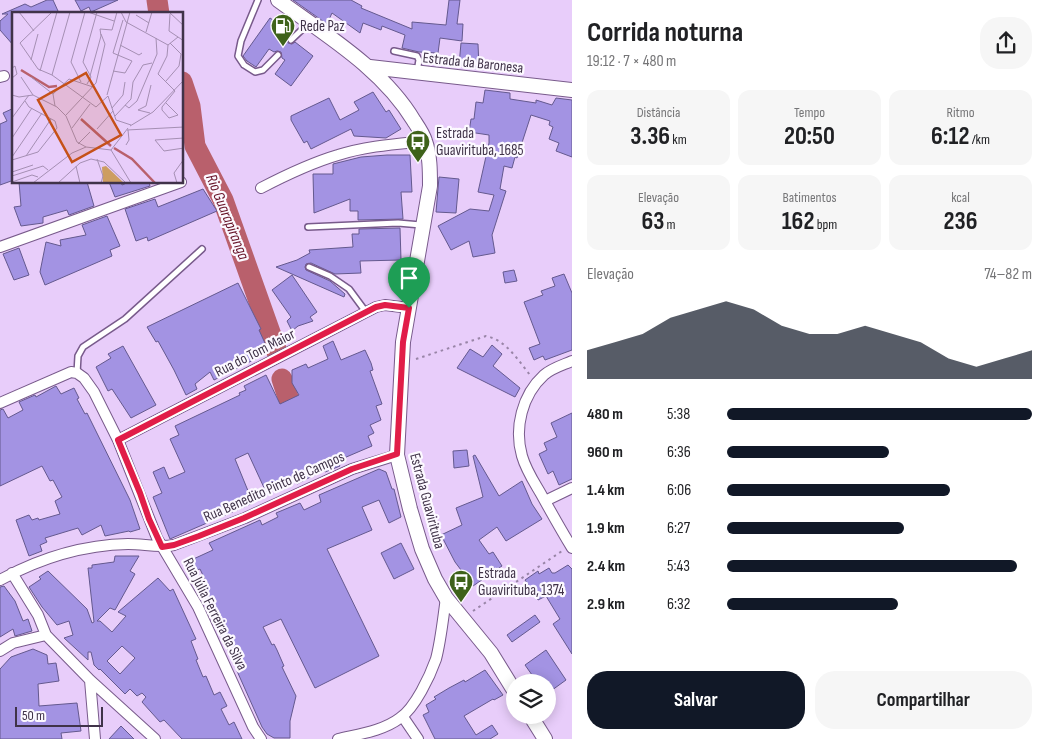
<!DOCTYPE html>
<html lang="pt">
<head>
<meta charset="utf-8">
<style>
  body { margin:0; font-family:"Sofia Sans Condensed",sans-serif; background:#f6f6f6; color:#202124; height:100vh; display:flex; flex-direction:column; font-size:19px; white-space:nowrap }
  * { box-sizing:border-box; margin:0 }
  p { font-size:16px; color:#757577 }
  .icon { flex:none; width:28px; height:28px; fill:none; stroke:currentColor; stroke-width:2; stroke-linecap:round; stroke-linejoin:round }
  .map { position:relative; flex:1; overflow:hidden }
  .details { display:flex; flex-direction:column; background:#fff; width:475px }
  .details>* { flex:none }
  .controls { position:absolute; left:506px; top:674px; display:grid; gap:10px }
  .controls a { display:grid; place-items:center; width:50px; height:50px; border-radius:50%; background:#fff; box-shadow:0 2px 12px #0003; font-size:25px }
  .scale { position:absolute; left:15px; bottom:12px; width:88px; box-sizing:border-box; padding-left:5px; border:2px solid #403349; border-top:0; font-size:14px; line-height:18px; white-space:nowrap; color:#403349; -webkit-text-stroke:4px #fcf9ff; paint-order:stroke }
  .pin { position:absolute; display:grid; place-items:center; width:42px; height:42px; color:#fff; margin:-51px -21px; border-radius:50% 50% 50% 0; rotate:-45deg; box-shadow:0 0 5px #0007 }
  .pin .icon { rotate:45deg }
  .round { display:grid; place-items:center; flex:none; width:52px; height:52px; border-radius:20px; background:#f6f6f6 }
  .headline { display:flex; align-items:center; justify-content:space-between; height:85px; padding:0 15px }
  h1 { font-size:28px; font-weight:700; line-height:38px }
  .figures { display:grid; grid-template-columns:repeat(3,1fr); gap:8px; height:85px; padding:5px 15px }
  .figures div { display:grid; align-content:center; border-radius:12px; background:#f6f6f6; text-align:center }
  .figures b { font-size:25px; font-weight:700 }
  .figures small { font-size:14px; font-weight:400 }
  .figures p { font-size:14px }
  .chart { height:140px; padding:10px 15px }
  .chart p { display:flex; justify-content:space-between }
  .chart svg { width:100%; height:90px; margin-top:5px; fill:#111827; opacity:.7 }
  .cta { display:flex; gap:10px; margin-top:auto; padding:10px 15px }
  .cta a { flex:1; height:58px; border-radius:20px; background:#111827; color:#fff; font-size:20px; font-weight:700; line-height:58px; text-align:center }
  .cta a+a { background:#f6f6f6; color:#202124 }
  ul { padding:0 15px; list-style:none; font-size:16px }
  li { display:grid; grid-template-columns:80px 60px 1fr; align-items:center; height:38px }
  li i { height:12px; border-radius:6px; background:#111827 }
  main { display:flex; flex:1; min-height:0 }
  .map>svg:first-child { display:block }
  .lines { fill:none; stroke-linecap:round; stroke-linejoin:round }
  .river { stroke:#b9606c; stroke-width:21 }
  .building { fill:#a393e3; stroke:#64598e; fill-rule:evenodd }
  .lane-casing { stroke:#785a8b; stroke-width:8 }
  .street-casing { stroke:#785a8b; stroke-width:12 }
  .secondary-casing { stroke:#785a8b; stroke-width:16 }
  .path { stroke:#9985a7; stroke-width:2; stroke-dasharray:2.5 4; stroke-linecap:butt }
  .lane { stroke:#fff; stroke-width:5 }
  .street { stroke:#fff; stroke-width:10 }
  .secondary { stroke:#fff; stroke-width:14 }
  .route-casing { stroke:#fff; stroke-width:10 }
  .route { stroke:#e11d48; stroke-width:6 }
  .labels { text-anchor:middle; dominant-baseline:central; stroke-width:4.5; stroke-linejoin:round; paint-order:stroke }
  .poi-label { font-size:15px; fill:#403349; stroke:#fcf9ff; text-anchor:start }
  .street-label { font-size:15px; fill:#403349; stroke:#fcf9ff }
  .water-label { font-size:16px; font-style:italic; fill:#671328; stroke:#fcf9ff }
  .inset-river { fill:none; stroke:#b9606c; stroke-width:2.5 }
  .inset-road { fill:none; stroke:#a58fb3; stroke-width:1 }
  .view { fill:#c65118; fill-opacity:0.15; stroke:#c65118; stroke-width:2.5 }
  .inset-edge { fill:none; stroke:#403349; stroke-width:2.5 }
</style>
</head>
<body>
<main>
<div class="map">
<svg width="572" height="739" viewBox="0 0 572 739">
  <rect width="100%" height="100%" fill="#e8cdfa"/>
  <g class="lines">
    <path class="river" d="M157,0L159,14
      M182,82L190,106L195,146L223,200L277,352
      M282,379L298,428"/>
  </g>
  <path class="building" d="M47,0H53L58,11L52,14H14V46L0,30V21L8,14H2L25,4L31,7Z
    M75,0H118L91,12L89,7L81,11Z
    M293,0H351L362,6L361,8L412,29V22L446,25L449,0H460L457,24H463L462,41L440,38L438,53L419,52L402,48L405,35L382,26L381,30L363,23L360,33L332,13L327,24Z
    M270,18L285,28L281,32L288,37V43L292,44L295,42L313,56L291,86L275,74L285,60L282,58L281,52L277,51L274,52L269,49L256,67L247,61L243,56Z
    M461,43L478,44L479,67L459,65Z
    M485,90L510,93V99L536,103V100L552,105L556,98L572,100V157L556,151L559,143L549,139L553,127L549,125L550,121L531,115L517,158L515,157L512,168L504,166L500,189L506,191L492,235L495,253L473,257L469,241L451,250L438,226L470,209L489,211L494,195L478,192L489,143V135L469,132L471,119H474L476,102L483,103Z
    M373,92L386,112L389,110L401,129L386,138L354,136L351,129L311,149L307,141L304,143L291,120V116L329,98L340,120L359,110L354,102Z
    M14,108V180L0,185V124L7,121L3,113Z
    M387,155H410L412,192H401L403,219L358,220V211H350V199L314,213L313,174H333V164L361,157Z
    M439,177L459,179L456,213L436,212Z
    M19,182H87L94,206L69,215L67,210L43,217V223L21,226L14,207L21,206Z
    M109,182H121L122,185L129,182H149L150,186L115,197Z
    M203,189L217,211L148,241L147,237L136,241L125,209L155,199L158,207Z
    M107,216L120,246L110,250L112,256L45,285L40,272L46,242L61,246L60,240L86,235L82,225Z
    M400,228L401,260L360,261L361,273L335,274L311,263L306,264L305,267L306,270L330,281L345,294L344,297L276,267L297,260L310,253L309,250L353,247L352,234H359V229Z
    M19,248L29,275L14,280L3,254Z
    M514,270L517,281L505,283L503,272Z
    M564,274L572,293V350L545,360L543,356L534,360L529,348L540,344L524,302L543,295L541,291L555,286L552,278Z
    M292,275L317,312L310,317L313,321L298,326L292,331L287,321L291,317L272,290Z
    M238,283L261,329L259,330L269,352L214,380L210,372L195,384L197,389L186,395L174,370L158,341L156,342L147,327Z
    M333,341L341,360L365,350L371,363L373,370L370,371L382,404L376,406L381,420L370,425L374,433L368,436L372,446L337,461L340,466L325,472L324,470L297,484L295,479L266,492L248,453L235,459L253,503L170,539L153,497L162,493L153,472L164,467L169,479L185,472L170,439L179,435L175,426L240,395L239,393L246,390L244,386L266,375L280,404L299,395L292,383V370L306,364L308,368L328,359L323,346Z
    M492,345L502,354L493,366L520,388L515,397L457,368L470,349L483,357Z
    M123,346L156,405L131,418L112,389L108,391L96,367L111,358L108,354Z
    M56,386L61,394L74,388L79,398L77,399L85,414L87,413L130,500L140,529L130,532L129,531L105,536L101,525L82,535L78,528L45,538L47,542L40,545L42,551L29,556L16,520L29,515L32,520L38,518L39,520L60,514L55,501L62,497L53,480L50,481L42,466L0,486V410L3,409L8,418L23,410L19,402L35,395L36,397Z
    M572,413V479L559,485L553,471L548,474L539,454L547,450L544,443L557,437L551,423Z
    M467,450L469,466L454,468L453,451Z
    M475,455L499,496L522,481L532,504L542,519L506,541L497,527L479,540L489,554L493,552L502,566L473,586L455,562L441,535L462,525L456,508L483,497L473,456Z
    M379,469L386,472L392,489H394L401,517L389,523L379,500L362,507L372,530L327,549L379,656L315,688L281,619L263,627L272,645L274,644L277,650L284,666L282,667L296,696L290,721V738H274L267,734L262,727L237,671L241,669L232,649L228,650L201,589L208,586L200,569L193,572L189,561L213,550L209,543L260,520L262,525L278,517L276,513L300,503L304,510L321,502L319,495Z
    M401,543L414,569L394,579L381,553Z
    M115,556H139L130,571L135,574L115,610L110,608L97,621H100L112,632L126,616L118,612L158,578L170,591L173,589L196,639L191,641L198,659L196,660L203,677L206,676L214,695L220,692L227,706L221,709L229,725L234,722L242,739H182L164,720L160,722L142,702L146,697L142,693L137,696L130,689L125,694L100,669L99,670L94,665L91,652H88V660L64,638L73,635L69,621L57,625L42,607L29,587L41,579L39,577L48,571L87,609L92,623L94,622L88,568H92V565L114,562ZM122,646L135,658L120,674L107,661Z
    M568,565L572,569V654L553,624L560,619L546,596L538,600L525,580L538,571L539,574L549,568L552,573H555Z
    M4,586L15,601L23,621L28,619L32,631L15,636L13,629L0,637V587Z
    M535,615L540,622L512,642L507,635Z
    M33,649L47,655L48,664L56,663L59,681L38,684L39,706L77,703L81,731L61,733L62,739H0V669L11,657Z
    M546,650L566,680L548,693V682H537L525,665Z
    M485,670L503,695L494,700L493,699L464,716L476,735L492,725L498,734L490,739H435L423,715L429,712L426,705L436,699L434,697L449,688L464,680L465,682Z
    M121,726L134,739H109Z"/>
  <g class="lines">
    <defs>
      <path id="lane" d="M258,0L241,41L238,56L244,65L255,72L263,70L278,55
        M291,40L309,23
        M394,51L417,56L419,60L417,72
        M308,227L398,223L421,225
        M309,267L330,276L349,289L366,312
        M77,373L78,356L83,347L125,319L202,249"/>
      <path id="street" d="M0,77L4,76
        M261,188C286,175 311,163 338,155C366,146 396,144 425,141
        M0,247L181,182
        M572,361C563,365 552,368 544,375C522,395 514,428 522,456C526,470 534,482 541,494C551,512 561,530 572,548
        M0,403L71,372L77,373L84,378L94,392L118,440L157,538L198,607L253,727L261,739
        M118,440L376,307L385,305L409,308
        M545,501L572,488
        M12,573L38,615L46,635L90,680L155,739
        M0,580C40,558 82,545 128,544C144,544 159,548 174,545L245,518L352,469L397,455
        M0,651L13,643L46,635
        M90,680L95,739
        M403,717L418,739
        M338,739C359,734 383,731 400,718C415,708 430,676 436,659C441,640 443,618 446,598"/>
      <path id="secondary" d="M278,0C326,35 383,69 414,121C418,127 423,134 425,141C430,155 430,171 430,186L403,342L397,455L410,509L422,549L435,579L446,598L491,653L515,692
        M370,67L572,90
        M530,715L545,739"/>
    </defs>
    <use href="#lane" class="lane-casing"/>
    <use href="#street" class="street-casing"/>
    <use href="#secondary" class="secondary-casing"/>
    <path class="path" d="M416,359L486,336C506,340 518,360 530,375
      M473,611L562,551"/>
    <use href="#lane" class="lane"/>
    <use href="#street" class="street"/>
    <use href="#secondary" class="secondary"/>
  </g>
  <g class="lines">
    <defs>
      <path id="route" d="M385,305L409,308L403,342L397,454L352,469L244,518L199,536L174,545L162,547L149,519L140,493L118,440L376,307Z"/>
    </defs>
    <use href="#route" class="route-casing"/>
    <use href="#route" class="route"/>
  </g>
  <defs>
    <symbol id="fuel-pin" viewBox="-11 -11 22 30"><path d="M0 17L-7.5 6A9.5 9.5 0 1 1 7.5 6Z" fill="#3e621a" stroke="#fcf9ff"/><path d="M-5.5-6h7V0h2V4h1.3V-2.5L3-4.5l.8-.8L6-3V5H2.5V1h-1V6h-7ZM-4.2-4.7v3.2H.2V-4.7Z" fill="#fff"/></symbol>
    <symbol id="bus-pin" viewBox="-11 -11 22 30"><path d="M0 17L-7.5 6A9.5 9.5 0 1 1 7.5 6Z" fill="#3e621a" stroke="#fcf9ff"/><path d="M-5-6H5V4H4V6H2V4H-2V6H-4V4H-5ZM-3.5-4V0h7V-4ZM-3.5 1.2v1.5H-2V1.2ZM2 1.2v1.5H3.5V1.2Z" fill="#fff"/></symbol>
  </defs>
  <g fill-rule="evenodd">
    <use href="#fuel-pin" x="269" y="12" width="28" height="38"/>
    <use href="#bus-pin" x="404" y="128" width="28" height="38"/>
    <use href="#bus-pin" x="447" y="568" width="28" height="38"/>
  </g>
  <g class="labels">
    <g class="poi-label">
      <text x="300" y="26">Rede Paz</text>
      <text x="436" y="133">Estrada<tspan x="436" dy="17">Guavirituba, 1685</tspan></text>
      <text x="478" y="573">Estrada<tspan x="478" dy="17">Guavirituba, 1374</tspan></text>
    </g>
    <g class="street-label">
      <text transform="translate(473 63) rotate(6)">Estrada da Baronesa</text>
      <text transform="translate(255 353) rotate(-27)">Rua do Tom Maior</text>
      <text transform="translate(274 487) rotate(-24)">Rua Benedito Pinto de Campos</text>
      <text transform="translate(427 501) rotate(75)">Estrada Guavirituba</text>
      <text transform="translate(215 614) rotate(63)">Rua Júlia Ferreira da Silva</text>
    </g>
    <g class="water-label">
      <text transform="translate(227 217) rotate(68)">Rio Guarapiranga</text>
    </g>
  </g>
  <g transform="translate(12 12)">
    <rect width="171" height="171" fill="#e8cdfa"/>
    <path d="M94,154L112,171H91L90,155Z" fill="#cd9d61"/>
    <path class="inset-river" d="M9,58L37,75L45,74M69,107L99,134M102,136L120,147L143,171"/>
    <path class="inset-road" d="M7,0L22,19M76,0L102,9M109,0L114,10L156,33M157,0L172,14M158,2L157,19L172,29M124,3L137,11M134,20L140,0M108,33L127,43L130,41M19,48L26,22M0,56L3,54L5,62L0,66M28,59L45,0M101,59L113,61L120,49L101,41L111,8M40,63L84,95L96,84L104,108L119,113M40,63L26,57L8,31L40,0M40,63L58,0M78,64L89,24L88,17L100,18L105,0M9,65L21,83M19,65L41,82M154,69L167,54L169,42L158,31M69,70L59,50L73,0M75,72L79,65L71,50L85,0M0,83L7,85L21,83L45,95L54,104L65,130L74,135M95,83L118,0M154,91L166,103L157,106L150,98V95L163,79L146,62L155,44L156,33L166,25M113,93L117,96L125,89L145,42L144,26M43,94L41,82L57,67L81,75M100,96L111,83L113,70M138,101L126,98L134,94L139,73M54,103L84,71L93,32L89,22M103,104L119,87L121,70L131,53L140,51M0,106L17,83M118,114L141,100L172,68M60,116L78,92M85,117L101,99M115,118L172,115M0,126L20,96M143,128L152,139L172,136M143,128L172,126M66,132L78,120M114,133L117,128L116,118M99,138L119,171M14,144L39,107M0,145L30,101M85,147L91,164L89,171M0,148L26,140L45,116L43,109L17,95L13,89M64,154L68,171M0,160L21,153M0,164L31,154L36,158M0,170L20,163L26,165M21,171L60,141L74,135L99,138L116,116M46,171L68,151L79,147L92,150L114,171M165,171L162,161L172,147"/>
    <path class="view" d="M74,61L109,123L60,150L26,88Z"/>
    <rect width="171" height="171" class="inset-edge"/>
  </g>
</svg>
<div class="controls">
<a><svg class="icon" aria-label="layers" viewBox="0 0 24 24"><path d="M12 4l9 5-9 5-9-5zM3 14l9 5 9-5"/></svg></a>
</div>
<div class="scale">50 m</div>
<div class="pin" style="left:409px;top:308px;background:#1e9e55"><svg class="icon" aria-label="arrive" viewBox="0 0 24 24"><path d="M6 21V4h12l-3 4 3 4H6"/></svg></div>
</div>
<section class="details">
<div class="headline"><div><h1>Corrida noturna</h1><p>19:12 · 7 × 480 m</p></div><a class="round"><svg class="icon" aria-label="share" viewBox="0 0 24 24"><path d="M12 15V3M7 8l5-5 5 5M5 13v7h14v-7"/></svg></a></div>
<div class="figures">
<div><p>Distância</p><b>3.36<small> km</small></b></div>
<div><p>Tempo</p><b>20:50</b></div>
<div><p>Ritmo</p><b>6:12<small> /km</small></b></div>
</div>
<div class="figures">
<div><p>Elevação</p><b>63<small> m</small></b></div>
<div><p>Batimentos</p><b>162<small> bpm</small></b></div>
<div><p>kcal</p><b>236</b></div>
</div>
<div class="chart"><p><span>Elevação</span>74–82 m</p>
<svg viewBox="0 0 160 44" preserveAspectRatio="none"><path d="M0 44V30L10 26L20 22L30 14L40 10L50 6L60 10L70 18L80 22L90 22L100 18L110 22L120 26L130 34L140 38L150 34L160 30V44z"/></svg>
</div>
<ul>
<li><b>480 m</b>5:38<i style="width:100%"></i></li>
<li><b>960 m</b>6:36<i style="width:53%"></i></li>
<li><b>1.4 km</b>6:06<i style="width:73%"></i></li>
<li><b>1.9 km</b>6:27<i style="width:58%"></i></li>
<li><b>2.4 km</b>5:43<i style="width:95%"></i></li>
<li><b>2.9 km</b>6:32<i style="width:56%"></i></li>
</ul>
<div class="cta"><a>Salvar</a><a>Compartilhar</a></div>
</section>
</main>
</body>
</html>
